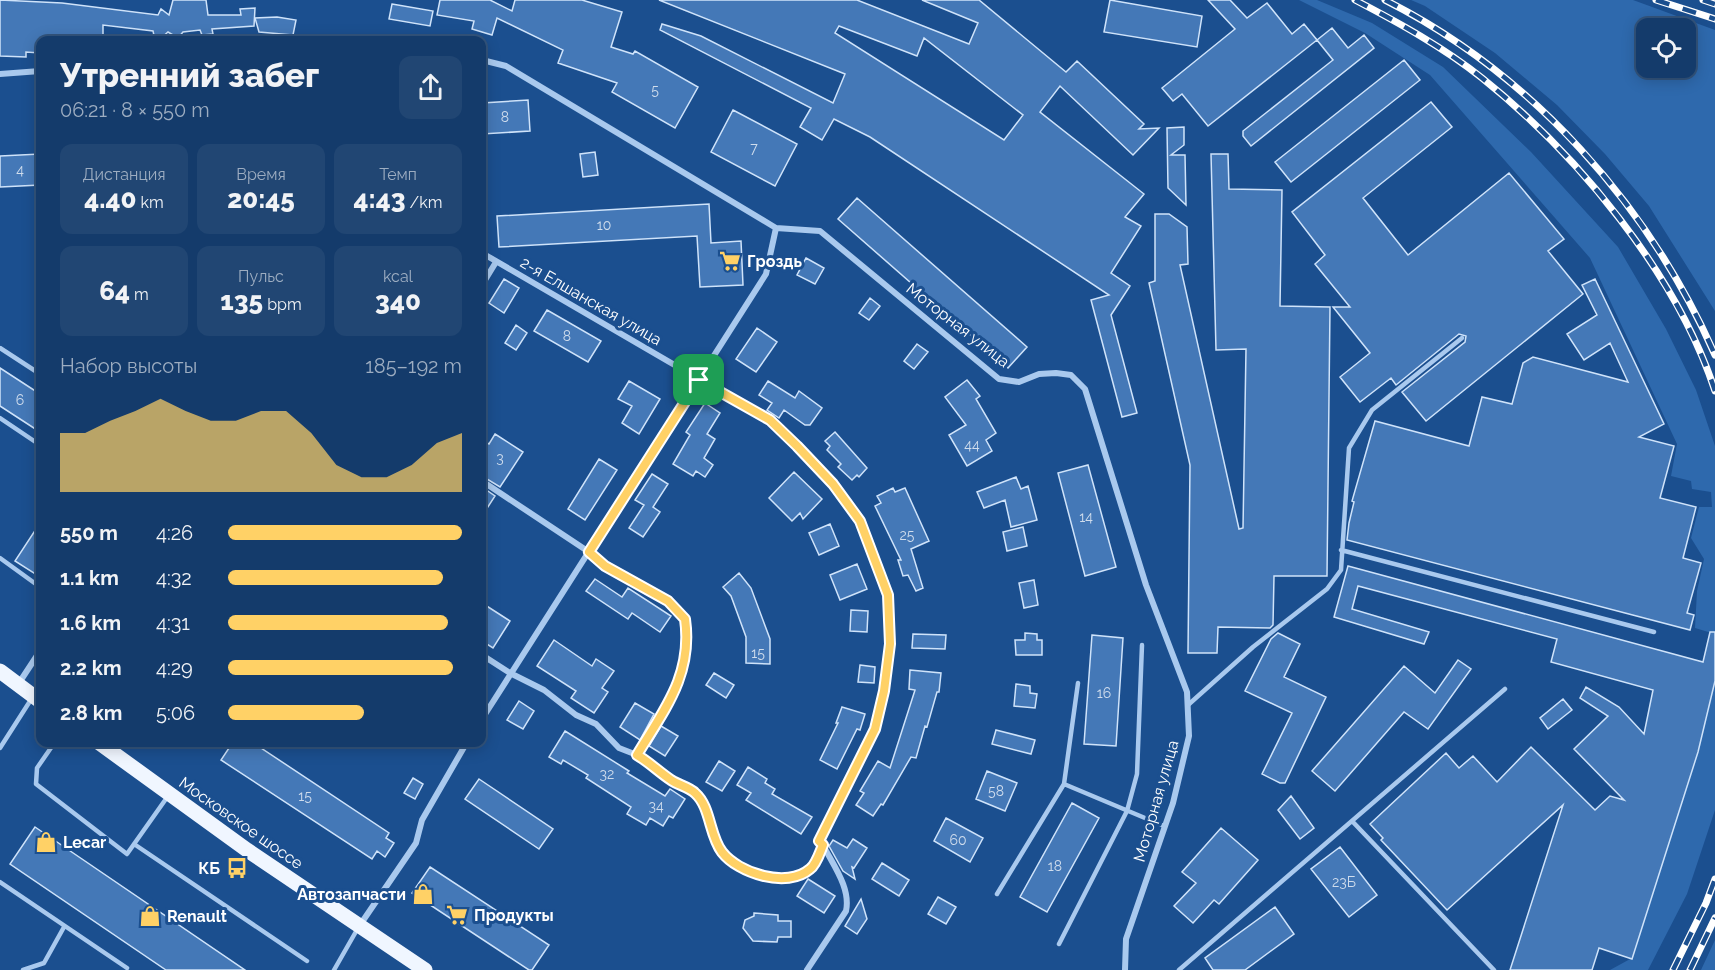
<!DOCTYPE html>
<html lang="ru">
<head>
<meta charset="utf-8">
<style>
  body { margin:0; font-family:Raleway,sans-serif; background:#214673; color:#f1f3f6; height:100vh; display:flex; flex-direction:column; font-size:22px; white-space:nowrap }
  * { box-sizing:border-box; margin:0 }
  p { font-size:20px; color:#9dadc1 }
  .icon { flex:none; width:33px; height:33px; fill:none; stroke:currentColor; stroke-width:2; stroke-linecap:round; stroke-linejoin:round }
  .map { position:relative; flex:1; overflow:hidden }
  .drawer { position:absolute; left:36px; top:36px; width:450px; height:711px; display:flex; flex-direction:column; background:#143b6b; border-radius:12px; box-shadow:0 3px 15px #0003,0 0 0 2px #33557e }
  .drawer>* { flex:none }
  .buttons { position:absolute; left:1636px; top:18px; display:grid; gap:12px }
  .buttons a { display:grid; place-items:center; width:60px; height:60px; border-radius:12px; background:#143b6b; box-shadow:0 3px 15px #0003,0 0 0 2px #33557e; font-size:30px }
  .pin { position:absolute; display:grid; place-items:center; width:51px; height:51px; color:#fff; margin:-26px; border-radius:12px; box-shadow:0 3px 9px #0006 }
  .round { display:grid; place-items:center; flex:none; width:63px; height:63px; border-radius:12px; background:#214673 }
  .summary { display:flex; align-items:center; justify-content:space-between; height:102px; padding:0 24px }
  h1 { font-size:33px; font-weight:800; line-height:45px }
  .figures { display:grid; grid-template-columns:repeat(3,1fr); gap:9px; height:102px; padding:6px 24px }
  .figures div { display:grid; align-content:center; border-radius:12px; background:#214673; text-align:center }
  .figures b { font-size:26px; font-weight:800 }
  .figures small { font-size:16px; font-weight:400 }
  .figures p { font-size:16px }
  .chart { height:168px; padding:12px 24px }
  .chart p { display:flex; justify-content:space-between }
  .chart svg { width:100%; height:108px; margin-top:6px; fill:#ffd166; opacity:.7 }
  ul { padding:0 24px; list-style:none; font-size:20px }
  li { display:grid; grid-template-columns:96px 72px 1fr; align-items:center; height:45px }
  li i { height:15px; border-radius:8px; background:#ffd166 }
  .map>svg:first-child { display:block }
  .green { fill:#2e69ad; fill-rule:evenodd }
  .building { fill:#4478b7; stroke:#cfe3fa; stroke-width:1.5; fill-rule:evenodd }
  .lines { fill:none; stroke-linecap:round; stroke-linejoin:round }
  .lane { stroke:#a9c9ee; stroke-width:4.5 }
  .street { stroke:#a9c9ee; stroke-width:6 }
  .primary { stroke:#f0f6ff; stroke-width:15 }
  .rail-casing { stroke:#fff; stroke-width:7 }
  .rail { stroke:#1b4f8f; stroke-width:4.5; stroke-dasharray:14; stroke-linecap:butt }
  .route-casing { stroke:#fff; stroke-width:12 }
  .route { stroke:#ffd166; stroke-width:8 }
  .labels { text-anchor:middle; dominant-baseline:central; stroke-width:6; stroke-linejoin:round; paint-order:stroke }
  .number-label { font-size:14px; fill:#d0dded }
  .poi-label { font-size:16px; font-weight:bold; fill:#fff; stroke:#1b4f8f; text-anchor:start }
  .street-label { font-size:16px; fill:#fff; stroke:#1b4f8f }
</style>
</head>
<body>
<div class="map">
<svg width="1715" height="970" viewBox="0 0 1715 970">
  <rect width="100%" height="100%" fill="#1b4f8f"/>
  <path class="green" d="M1299,0H1317L1372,23L1443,67L1531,152L1618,247L1666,329L1696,390L1715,446V634L1695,628L1697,591L1704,559L1691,538L1699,507H1712L1711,492L1692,489L1691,481L1671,476L1677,444L1590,258L1430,75L1365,33Z
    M1411,0H1633L1715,30V311L1649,206L1605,154L1557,105L1495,53L1425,6ZM1647,28H1686V68H1647Z
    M1715,681V810L1687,894L1648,970H1610L1632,958L1698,752Z
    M1715,940V970H1701Z"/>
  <path class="building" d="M0,0L62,3L158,15L161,9L169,15L173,0H206L208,15H241L240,9L255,8L254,26L212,29L213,34L202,35L200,30L183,32L178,38L168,32L159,40H155L153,31L103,25V40H40V53L26,52V57L0,56Z
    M440,0H490L512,11L515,0H582L622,12L611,47L633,54L635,51L698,87L675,128L612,92L617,83L558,63L563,50L497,18L492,35L472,29L474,21L437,15Z
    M659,0H857L969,44L978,23L922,0H979L1066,72L1077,61L1144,124L1139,129L1159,128L1133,155L1060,86L1040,112L1144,194L1125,217L1141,226L1111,273L1130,286L1111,315L1137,413L1122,417L1091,300L1109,295L870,137L834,119L822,140L800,127L811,108L660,30L662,24L701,36L833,103L845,74ZM839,26L917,56L924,38L1023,115L1004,140L835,33Z
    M1110,0L1202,16L1197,47L1104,32Z
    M1208,0H1230L1247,18L1267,3L1292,34L1304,24L1317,40L1208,126L1182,94L1173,101L1162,88L1235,29Z
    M392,4L433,11L430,26L389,19Z
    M277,17L296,20L293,35L259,32L255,18Z
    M1332,28L1348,48L1364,35L1374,48L1251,146L1243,136V131L1333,60L1317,40Z
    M1404,60L1420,80L1291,182L1275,162Z
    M528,100L530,131L482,134V103Z
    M1431,102L1452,127L1363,198L1408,255L1509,173L1564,239L1548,251L1583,294L1426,421L1402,392L1465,342L1466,336L1459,334L1396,385L1391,378L1360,402L1340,377L1370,353L1333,307H1350L1315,264L1325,255L1292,212Z
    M733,110L797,144L775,186L711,152Z
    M1184,127V145L1171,155H1185L1186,205L1168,188L1167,128Z
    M595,152L598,175L583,177L580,154Z
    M40,154V185L0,187V156Z
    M1211,154H1228L1229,189L1282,190L1280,306L1330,307L1327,576H1274L1273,625L1270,628L1218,627L1217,653H1188L1190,465L1149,283L1155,281V214H1169L1187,227L1188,264L1180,265L1239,529L1243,528L1246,349L1216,350Z
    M857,198L1027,347L1008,368L838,219Z
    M709,204L711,243L741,241L743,285L700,287L697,236L499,247L497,216Z
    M806,258L824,268L815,284L797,275Z
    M504,279L519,288L504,313L489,303Z
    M1595,279L1664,424L1639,437L1674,446L1660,498L1696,507L1683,558L1701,563L1687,613L1694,615L1690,630L1347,540L1349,523L1354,502L1352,501L1375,421L1469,446L1482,397L1512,404L1523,363L1533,357L1628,382L1610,343L1584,360L1567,334L1597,315L1582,285Z
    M870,298L880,306L869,320L859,313Z
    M547,310L601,341L588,362L534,331Z
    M516,325L527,333L516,350L505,343Z
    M757,328L777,342L756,372L736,359Z
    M917,344L928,352L914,369L904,361Z
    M0,368L40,394V432L0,406Z
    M967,380L980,396L976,399L996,433L986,440L992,451L967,466L949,435L966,425L945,397Z
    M629,381L660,399L639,434L622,423L632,406L618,399Z
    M768,381L795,398L799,391L822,408L810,425H805L784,410L779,418L767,410L772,403L759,395Z
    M705,403L720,413L707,434L715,439L704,458L713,465L705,477L696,471L693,476L673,464L690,435L686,432Z
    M835,432L867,468L859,477L857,475L852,480L838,467L841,464L827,450L830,446L825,441Z
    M495,434L523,452L500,487L482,476V440L489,444Z
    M599,459L617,470L585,520L568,509Z
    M1088,465L1116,567L1085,576L1058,473Z
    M794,472L822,499L803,519L800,513L792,521L769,498Z
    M652,474L668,484L653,507L660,512L643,537L629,528L644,505L635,500Z
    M1016,477L1021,489L1028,486L1037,520L1011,527L1005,500L984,508L977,492Z
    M482,487L495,496L482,516Z
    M893,488L895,492L905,488L929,541L911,549L923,588L916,591L908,575L903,576L898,560H901L875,506L881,503L877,496Z
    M40,523V577L15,561Z
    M830,524L839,546L819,555L809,533Z
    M1023,527L1027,546L1007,551L1003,532Z
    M857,564L867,589L840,600L830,575Z
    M1348,566L1703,662L1710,632H1715V681L1698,752L1632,959L1599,948L1592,970H1510L1563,805L1447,910L1381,840L1383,838L1370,824L1446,753L1459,768L1473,756L1497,782L1531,747L1595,810L1610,796L1624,800L1574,749L1608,716L1580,698L1586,687L1619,707L1644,734L1653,690L1551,662L1557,639L1358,586L1352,609L1429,632L1424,644L1334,617Z
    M739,573L751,588L770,639V664L746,663V637L731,596L723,587Z
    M595,579L622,597L628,588L671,616L660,632L632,613L628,619L586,591Z
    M1034,580L1038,605L1024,608L1019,583Z
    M482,603L510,621L493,648L482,641Z
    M851,610L868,611L867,632L850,631Z
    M1025,633L1037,634V640H1042V655H1016L1015,640H1025Z
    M1278,633L1300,644L1284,677L1326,697L1285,783H1280L1262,774L1292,713L1245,691L1271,639Z
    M913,634L946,635L945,649L912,648Z
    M1092,635L1123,638L1116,746L1084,744Z
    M554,640L592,666L596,659L614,671L602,688L608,692L594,713L571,698L576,691L537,666Z
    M1458,660L1471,669L1428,729L1404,712L1335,791L1312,771L1404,666L1435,693Z
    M860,665L875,667L874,683L858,682Z
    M910,670L941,673L939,692H937L927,727L925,726L916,758L911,757L883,805L881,804L873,816L856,805L864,793L860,791L878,761L890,768L915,690L909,689Z
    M714,673L734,685L726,698L706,685Z
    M1016,684L1030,686V693L1037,694L1035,708L1014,706Z
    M1563,699L1572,710L1548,729L1540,718Z
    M519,701L534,711L523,729L507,720Z
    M635,703L654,714L640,740L620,727Z
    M842,707L865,714L860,730L857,729L837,769L820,760L838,723H836Z
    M661,726L678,736L665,756L649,746Z
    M996,730L1035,740L1031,754L992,744Z
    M565,731L629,771L627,773L665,796L670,789L685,799L673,818L669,816L663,826L650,818L646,825L627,814L631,807L586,778L588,775L563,760L561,764L549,757Z
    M233,742H252L389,833L386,838L394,843L385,857L377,851L372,859L221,760Z
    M719,761L735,771L722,791L706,782Z
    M748,767L767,779L765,783L775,789L772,794L812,817L801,834L746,800L751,793L737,785Z
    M987,771L1017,783L1005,811L976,799Z
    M413,778L423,784L415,799L404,793Z
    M479,779L553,829L539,849L465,799Z
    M1291,796L1314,828L1300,839L1278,810Z
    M1072,803L1099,818L1047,912L1020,897Z
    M946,818L983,838L970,862L934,841Z
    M35,827L245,970H166L10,864Z
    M1221,828L1258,860L1219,904L1214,900L1193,923L1174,906L1196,883L1182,872Z
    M853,839L867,848L854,868L852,867L855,879L843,871L829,846L833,840L847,848Z
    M1340,847L1377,895L1349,917L1311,869Z
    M882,863L909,880L899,896L872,879Z
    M430,867L549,945L532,970H529L412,893Z
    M808,879L835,896L824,913L797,896Z
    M938,897L956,907L946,924L928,914Z
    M861,899L867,919L857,934L845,926Z
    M1275,907L1294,934L1245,970H1213L1205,958Z
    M754,913L778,915V921H791V937H778L777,942L753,941L743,928L745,920L754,916Z"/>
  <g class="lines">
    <path class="lane" d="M0,348L40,374
      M0,418L40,445
      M1341,550L1654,632
      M0,558L40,587
      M1188,705L1253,647L1327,589L1341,570L1349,448L1372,410L1462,338
      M55,742L37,768L36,784L127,854L168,796
      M0,748L32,698
      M1064,784L1078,683
      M695,793C701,802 707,811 710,822C713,832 715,843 722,852C738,873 787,889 810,869C816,864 820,852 823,845
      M1352,821L1494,970
      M134,844L307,961
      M0,882L127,968
      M997,894L1064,784L1164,826
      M1059,944L1127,811L1137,774L1142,645
      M23,970L44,963L64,927
      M334,970L358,928
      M1179,970L1505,689"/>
    <path class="street" d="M482,60L506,66L776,228L820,231L999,379L1019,382L1039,374L1056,373L1071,375L1085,389L1146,585L1187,692L1189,736L1173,803L1126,939L1125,970
      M0,74L40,71
      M482,253L769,420L797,446L833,484L860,521L888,595L890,643L884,691L875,729L819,841L823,845C833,865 851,888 846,911L807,970
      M482,285L496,262
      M482,481L589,552L605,565L668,601L685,619C693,675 664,710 637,755
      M482,655L510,673L544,690L576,715L596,724L619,748L637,755L671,780L695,793
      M19,683L40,651
      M482,719L766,274L776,228
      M360,925L416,843L422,820L467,742"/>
    <path class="primary" d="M0,671L40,701
      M98,742L247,850L425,970"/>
    <defs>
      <path id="rail" d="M1355,0C1399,23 1443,47 1482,78C1577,154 1677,274 1715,391
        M1385,0C1532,74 1649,205 1715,355
        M1656,0L1715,19
        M1703,0L1715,4
        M1673,970L1706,903L1715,879
        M1690,970L1715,918"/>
    </defs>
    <use href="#rail" class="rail-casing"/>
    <use href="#rail" class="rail"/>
  </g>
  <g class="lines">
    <defs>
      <path id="route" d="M699,380L770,420L797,446L833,484L860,521L888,595L890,644L884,691L875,729L819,841L823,845C820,852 816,865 810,869C787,889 738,873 722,852C709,835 711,807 695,793C689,787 678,785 671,780C659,772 649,762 637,755C664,710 693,675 685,619L668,601L605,566L589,552Z"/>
    </defs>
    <use href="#route" class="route-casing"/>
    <use href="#route" class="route"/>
  </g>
  <defs>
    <symbol id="supermarket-bare" viewBox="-9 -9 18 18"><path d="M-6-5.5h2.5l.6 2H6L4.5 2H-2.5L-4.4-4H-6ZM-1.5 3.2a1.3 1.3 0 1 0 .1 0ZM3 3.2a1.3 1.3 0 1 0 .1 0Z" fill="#ffd166" stroke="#1b4f8f" stroke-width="2.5" paint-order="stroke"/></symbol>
    <symbol id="shop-bare" viewBox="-9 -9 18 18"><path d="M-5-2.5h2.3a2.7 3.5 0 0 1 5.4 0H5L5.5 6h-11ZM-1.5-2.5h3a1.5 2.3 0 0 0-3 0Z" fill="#ffd166" stroke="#1b4f8f" stroke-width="2.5" paint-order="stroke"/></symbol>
    <symbol id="bus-bare" viewBox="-9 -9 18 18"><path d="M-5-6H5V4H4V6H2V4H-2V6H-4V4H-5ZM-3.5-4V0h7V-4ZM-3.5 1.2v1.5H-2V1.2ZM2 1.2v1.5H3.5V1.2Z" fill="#ffd166" stroke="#1b4f8f" stroke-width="2.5" paint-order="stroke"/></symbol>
  </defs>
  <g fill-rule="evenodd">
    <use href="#supermarket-bare" x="715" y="246" width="30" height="30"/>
    <use href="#shop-bare" x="31" y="827" width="30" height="30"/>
    <use href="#bus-bare" x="222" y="853" width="30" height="30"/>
    <use href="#shop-bare" x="408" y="879" width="30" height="30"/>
    <use href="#supermarket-bare" x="442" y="900" width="30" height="30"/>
    <use href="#shop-bare" x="135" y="901" width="30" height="30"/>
  </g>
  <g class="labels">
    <g class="number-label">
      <text x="655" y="90">5</text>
      <text x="505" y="117">8</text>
      <text x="754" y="148">7</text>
      <text x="20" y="170">4</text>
      <text x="604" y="225">10</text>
      <text x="567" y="336">8</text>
      <text x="20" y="400">6</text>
      <text x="972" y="445">44</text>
      <text x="500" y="458">3</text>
      <text x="1086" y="517">14</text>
      <text x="907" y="535">25</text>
      <text x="758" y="653">15</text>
      <text x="1104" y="693">16</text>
      <text x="607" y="774">32</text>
      <text x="996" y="791">58</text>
      <text x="305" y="796">15</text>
      <text x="656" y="806">34</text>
      <text x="958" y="840">60</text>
      <text x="1055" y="866">18</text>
      <text x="1344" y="882">23Б</text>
    </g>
    <g class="poi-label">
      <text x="747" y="261">Гроздь</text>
      <text x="63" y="842">Lecar</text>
      <text x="220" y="868" text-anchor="end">КБ</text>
      <text x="406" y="894" text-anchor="end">Автозапчасти</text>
      <text x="474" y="915">Продукты</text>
      <text x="167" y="916">Renault</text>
    </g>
    <g class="street-label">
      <text transform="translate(591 301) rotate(30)">2-я Елшанская улица</text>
      <text transform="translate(958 325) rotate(38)">Моторная улица</text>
      <text transform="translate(1156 801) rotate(-74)">Моторная улица</text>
      <text transform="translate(241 823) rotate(35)">Московское шоссе</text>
    </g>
  </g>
</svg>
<div class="buttons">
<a><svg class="icon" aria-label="locate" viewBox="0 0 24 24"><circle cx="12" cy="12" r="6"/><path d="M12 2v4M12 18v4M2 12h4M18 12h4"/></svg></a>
</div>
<div class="pin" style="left:699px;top:380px;background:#1e9e55"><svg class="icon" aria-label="arrive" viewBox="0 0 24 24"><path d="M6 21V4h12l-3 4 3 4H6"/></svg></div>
<section class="drawer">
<div class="summary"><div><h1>Утренний забег</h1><p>06:21 · 8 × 550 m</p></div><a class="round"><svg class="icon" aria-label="share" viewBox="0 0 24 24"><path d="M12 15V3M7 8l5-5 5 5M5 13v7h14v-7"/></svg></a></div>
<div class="figures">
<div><p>Дистанция</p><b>4.40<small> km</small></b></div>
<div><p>Время</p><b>20:45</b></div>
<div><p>Темп</p><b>4:43<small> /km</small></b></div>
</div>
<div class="figures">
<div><b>64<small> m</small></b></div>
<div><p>Пульс</p><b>135<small> bpm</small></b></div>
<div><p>kcal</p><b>340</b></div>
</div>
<div class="chart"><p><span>Набор высоты</span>185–192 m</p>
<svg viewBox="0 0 160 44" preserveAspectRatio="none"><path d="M0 44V20L10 20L20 15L30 11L40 6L50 11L60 15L70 15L80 11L90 11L100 20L110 33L120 38L130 38L140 33L150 24L160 20V44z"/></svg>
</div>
<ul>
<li><b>550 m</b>4:26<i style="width:100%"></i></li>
<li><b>1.1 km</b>4:32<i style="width:92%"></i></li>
<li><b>1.6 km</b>4:31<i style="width:94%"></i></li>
<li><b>2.2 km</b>4:29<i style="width:96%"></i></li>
<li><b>2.8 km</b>5:06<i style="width:58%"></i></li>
</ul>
</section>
</div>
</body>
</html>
